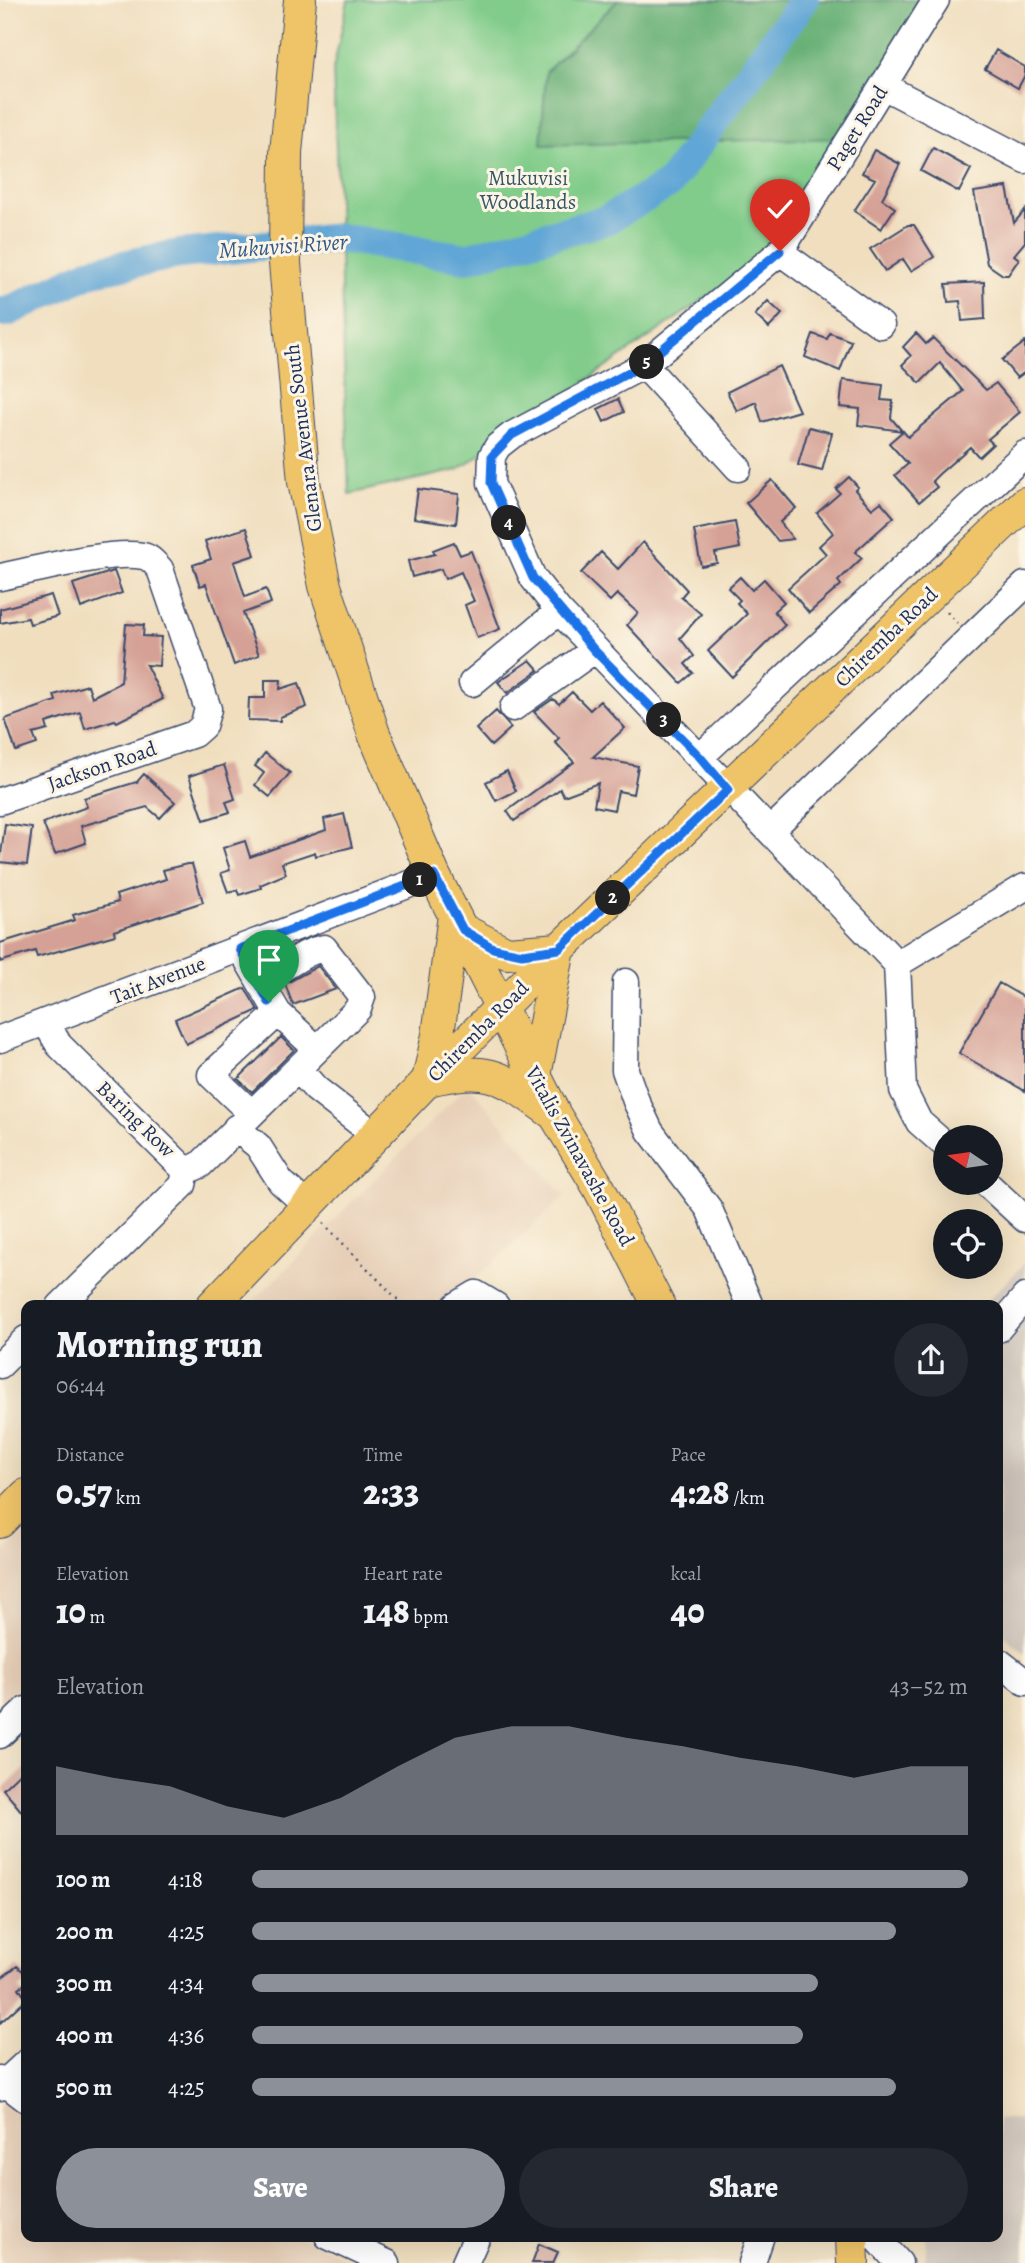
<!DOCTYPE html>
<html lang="en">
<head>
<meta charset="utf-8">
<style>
  body { margin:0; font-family:Alegreya,serif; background:#242831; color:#f1f3f6; height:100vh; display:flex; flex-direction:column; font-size:26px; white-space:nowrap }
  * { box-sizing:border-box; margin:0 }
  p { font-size:23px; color:#9ea1a6 }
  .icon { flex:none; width:38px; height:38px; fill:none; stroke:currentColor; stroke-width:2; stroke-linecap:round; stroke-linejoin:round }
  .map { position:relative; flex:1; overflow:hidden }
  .sheet { position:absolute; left:21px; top:1300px; width:982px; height:942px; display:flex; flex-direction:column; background:#171b24; border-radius:14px; box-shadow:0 7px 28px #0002 }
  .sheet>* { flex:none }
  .needle { width:46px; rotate:283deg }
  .controls { position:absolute; left:933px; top:1125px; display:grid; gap:14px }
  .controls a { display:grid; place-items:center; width:70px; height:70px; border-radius:50%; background:#171b24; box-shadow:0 7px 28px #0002; font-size:35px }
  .pin { position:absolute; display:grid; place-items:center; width:60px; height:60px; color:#fff; margin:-72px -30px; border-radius:50% 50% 50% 0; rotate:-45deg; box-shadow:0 0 7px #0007 }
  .pin .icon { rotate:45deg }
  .km { position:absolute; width:35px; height:35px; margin:-18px; border-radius:50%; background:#222; color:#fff; font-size:19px; line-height:35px; text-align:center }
  .round { display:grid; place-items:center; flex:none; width:74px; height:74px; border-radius:37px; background:#242831 }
  .headline { display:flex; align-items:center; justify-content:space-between; height:119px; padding:0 35px }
  h1 { font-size:38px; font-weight:800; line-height:52px }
  .metrics { display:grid; grid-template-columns:repeat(3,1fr); gap:10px; height:119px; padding:7px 35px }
  .metrics div { display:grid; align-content:center }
  .metrics b { font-size:35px; font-weight:800 }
  .metrics small { font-size:19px; font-weight:400 }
  .metrics p { font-size:19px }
  .chart { height:196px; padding:14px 35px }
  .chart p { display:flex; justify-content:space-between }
  .chart svg { width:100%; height:126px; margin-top:7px; fill:#8c9099; opacity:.7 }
  .button { display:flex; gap:14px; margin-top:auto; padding:14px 35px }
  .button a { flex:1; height:80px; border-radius:42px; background:#8c9099; color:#fff; font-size:28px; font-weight:800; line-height:80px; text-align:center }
  .button a+a { background:#242831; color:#f1f3f6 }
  ul { padding:0 35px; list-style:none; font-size:23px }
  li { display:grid; grid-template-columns:112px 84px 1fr; align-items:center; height:52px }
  li i { height:18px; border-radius:9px; background:#8c9099 }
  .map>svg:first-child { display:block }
  .built { fill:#e7cfb7 }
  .industrial { fill:#cdc2b9 }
  .green { fill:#81cc8a; stroke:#4e7e74; stroke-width:2 }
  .forest { fill:#68b076; stroke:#42706a; stroke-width:2 }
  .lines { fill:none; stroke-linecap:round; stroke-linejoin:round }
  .river { stroke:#60a6d6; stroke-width:30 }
  .building { fill:#d5a095 }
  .minor-casing { stroke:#3b496c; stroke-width:29 }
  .major-casing { stroke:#3b496c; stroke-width:34 }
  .path { stroke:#3b496c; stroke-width:2.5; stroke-dasharray:2 5; stroke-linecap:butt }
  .minor { stroke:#fff; stroke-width:26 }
  .major { stroke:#efc469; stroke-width:32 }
  .route-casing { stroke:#fff; stroke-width:14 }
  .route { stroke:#1a73e8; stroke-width:9 }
  .labels { text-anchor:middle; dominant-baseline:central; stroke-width:6; stroke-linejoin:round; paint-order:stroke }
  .street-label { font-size:21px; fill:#1b2f5e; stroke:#fcf5e5 }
  .park-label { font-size:21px; fill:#345669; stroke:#fcf5e5 }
  .water-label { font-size:23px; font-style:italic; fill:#335988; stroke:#fcf5e5 }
</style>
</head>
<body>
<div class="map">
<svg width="1025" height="2263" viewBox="0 0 1025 2263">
  <rect width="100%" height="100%" fill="#fcf5e5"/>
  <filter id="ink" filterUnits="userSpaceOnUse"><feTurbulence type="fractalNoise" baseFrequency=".0143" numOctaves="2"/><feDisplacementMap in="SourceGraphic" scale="14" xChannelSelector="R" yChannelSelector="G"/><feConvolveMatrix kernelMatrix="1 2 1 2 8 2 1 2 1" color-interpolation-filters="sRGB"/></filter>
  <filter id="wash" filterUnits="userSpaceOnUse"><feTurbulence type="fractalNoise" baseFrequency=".00686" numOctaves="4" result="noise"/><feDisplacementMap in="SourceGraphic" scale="28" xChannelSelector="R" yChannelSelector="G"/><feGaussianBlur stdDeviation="1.57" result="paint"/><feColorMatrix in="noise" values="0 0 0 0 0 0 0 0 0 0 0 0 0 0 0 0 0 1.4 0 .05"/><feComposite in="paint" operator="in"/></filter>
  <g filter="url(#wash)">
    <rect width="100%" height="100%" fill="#f0debe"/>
    <path class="built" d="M468,1085L565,1196L447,1305L249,1306Z
      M26,1530V1696L0,1720V1557Z
      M12,2096L26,2103V2236L302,2237L357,2263H0V2108Z"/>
    <path class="industrial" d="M1025,1263V1653L998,1631V1306H982Z
      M998,2118L1025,2120V2263H925L927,2237L998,2236Z"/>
    <path class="green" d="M348,0H931L783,244L458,470L349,494L333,70Z"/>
    <path class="forest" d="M618,0H931L847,138L541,145L546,72Z"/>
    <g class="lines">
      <path class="river" d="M0,312H7L93,271L179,254L339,238L466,258L606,220L669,184L804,0"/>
    </g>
    <g id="blocks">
      <path class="building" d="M996,50L1025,67V75L1018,88L985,69Z
        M933,148L971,169L959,192L921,171Z
        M874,150L900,164L882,199L895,208L881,229L854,211L875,179L862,173Z
        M1007,187L1014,223L1025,210V242L1014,255L1019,259L1008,275H1003L987,264L974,192Z
        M908,225H914L934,257L911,271L903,259L885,271L870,249Z
        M984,282L985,319L962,321L960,301L948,302L946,284Z
        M768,301L782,314L769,328L755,315Z
        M830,333L851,341L840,371L805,357L813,334L827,339Z
        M916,333L926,344L933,338L986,390L996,383L1020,412L988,439L993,444L979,457L970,447L939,474L932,481L937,487L919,502L895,475L908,464L889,443L903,431L908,437L963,391L940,363L920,383L902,365L911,356L903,347Z
        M1025,342V372L1017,378L1002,360Z
        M779,366L799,411L762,422L756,402L737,411L727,392Z
        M843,380L883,385L881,400L893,401L891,418L902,431L858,425L860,409L840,407Z
        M618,399L624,412L604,422L598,409Z
        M809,427L832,433L822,471L798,465Z
        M849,477L858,487L855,490L872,509L881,502L894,517L855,552L862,558L838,581L841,585L809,613L788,588L826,554L819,546L833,533L817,513L840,493L836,489Z
        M772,480L796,508L780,522L793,539L778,541L746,503Z
        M418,489L459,494L456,524L414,518Z
        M735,522L740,548L715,553L717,563L701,566L694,530Z
        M246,528L255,555L234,562L245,597L266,589L271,603L243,613L259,655L234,665L206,584L200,586L193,565L211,559L205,541Z
        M454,542L460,555L471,551L500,629L477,638L465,605L474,601L461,572L445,579L441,569L412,577L408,561L435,554L433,550Z
        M643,542L687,590L681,597L701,614L680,638L694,656L685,664L693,673L681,683L627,625L638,613L617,594L610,601L581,573L601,552L618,569Z
        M114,571L122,593L81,608L73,584Z
        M740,577L752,590L764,579L784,602L774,611L785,625L732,677L708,651L747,614L737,603L740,600L728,588Z
        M51,595L58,616L30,624L28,618L0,623V609Z
        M126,624L144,625L143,636L161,637L159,666L146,665L163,699L117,722L115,720L85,729L80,712L46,723L48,730L33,734L37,744L16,751L5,719L56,701L54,695L88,685L92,697L121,682Z
        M530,660L539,670L507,693L498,682Z
        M265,680H281L280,689L299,683L307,707L280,717V721L248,720L249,698H265Z
        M572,692L590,710L600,701L625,728L593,757L638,766L633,794L618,791L614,810L594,806L598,783L564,796L560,789L514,821L507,811L574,762L555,742L559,738L534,712L553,699L559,704Z
        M496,711L511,728L491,746L476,729Z
        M265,753L290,773L270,797L255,785L264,773L255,766Z
        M224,765L235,799L226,802L230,812L204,820L189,776Z
        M507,771L516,791L496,801L486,782Z
        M144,774L175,802L160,818L147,807L81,826L86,843L55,854L43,823L87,807L84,798L137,782Z
        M344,814L352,847L316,856L315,852L282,863L286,874L260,885L261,888L239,895L237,890L228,892L221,873L230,870L223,848L245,841L250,857L326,830L324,819Z
        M5,824L32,828L27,865L0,862Z
        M187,864H192L203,902L114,931L115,935L37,957L35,951L0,962V943L75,920L73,915L118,902L116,895L166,879L163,870Z
        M318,966L336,989L293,1005L285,984Z
        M999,983L1025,998V1091L959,1053Z
        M245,988L258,1010L186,1044L175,1019Z
        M281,1037L294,1050L252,1092L238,1079Z
        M26,1767V1817L3,1789Z
        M17,1966L26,1974V1983L19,1988L26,1999L0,2023V1979Z
        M539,2244L558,2252L553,2263H532Z"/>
    </g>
  </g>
  <g filter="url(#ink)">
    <use href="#blocks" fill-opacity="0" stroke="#3b496c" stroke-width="2"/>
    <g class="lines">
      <defs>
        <path id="minor" d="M936,0L780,252L644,365L512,435L498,446L492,456L491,483L533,578L559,611L897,964L903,1090L919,1122L945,1145
          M883,86L1025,160
          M780,252L881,325
          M644,365L738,468
          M0,577C34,570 111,550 143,556C150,557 155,564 160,569L208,709L203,726L194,734L0,801
          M472,683L559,611
          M513,708L594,650
          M700,757L1025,454
          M770,831L1025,585
          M248,961L278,1013L317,1049
          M897,964L1025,887
          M626,982L625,1070L636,1101L650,1131L709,1209L750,1306
          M46,1023L59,1045L186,1171L183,1185L60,1306
          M0,1039L434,875
          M298,1069L316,1089L375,1135
          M251,1113L211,1075L278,1013
          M236,1128L258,1146L281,1182L309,1207
          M186,1171L200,1165L358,1009L362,997L324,948C296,953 288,973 257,975
          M986,1183L1025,1219
          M456,1306L476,1294L496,1306
          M998,1329L1025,1297
          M0,1365L26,1339
          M998,1661L1025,1682
          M0,1735L26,1710
          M0,2079L26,2099
          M0,2087L26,2063
          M328,2236L387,2263
          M875,2236L899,2263
          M465,2263L477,2236
          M752,2263L761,2236"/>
        <path id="major" d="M300,0L286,153L285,263L304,482L325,586L374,734L434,875L555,1115L599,1188L659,1306
          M463,930L507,953L559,949
          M535,1076L559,949
          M428,1080L438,1035L454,915
          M428,1080C491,1065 501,1076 551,1112
          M212,1306L428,1080L559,949L1025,503
          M0,1522L26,1495
          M852,2236L853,2263"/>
      </defs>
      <use href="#minor" class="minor-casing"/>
      <use href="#major" class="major-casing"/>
      <path class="path" d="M947,612L957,623
        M323,1223L404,1306"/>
      <use href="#minor" class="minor"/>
      <use href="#major" class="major"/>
    </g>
  </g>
  <g class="lines" filter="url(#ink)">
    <defs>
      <path id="route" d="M269,1002L240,949L434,875L463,930L493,948L522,954L559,949L728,790L700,757L594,650L533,578L491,483L492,456L512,435L643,365L780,251"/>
    </defs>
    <use href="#route" class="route-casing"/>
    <use href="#route" class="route"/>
  </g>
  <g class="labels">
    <g class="street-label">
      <text transform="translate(857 128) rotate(-58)">Paget Road</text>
      <text transform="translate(303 438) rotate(-97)">Glenara Avenue South</text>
      <text transform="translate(886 637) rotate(-44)">Chiremba Road</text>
      <text transform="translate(102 766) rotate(-19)">Jackson Road</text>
      <text transform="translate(158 980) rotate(-21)">Tait Avenue</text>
      <text transform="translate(478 1031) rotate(-45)">Chiremba Road</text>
      <text transform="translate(136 1119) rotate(44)">Baring Row</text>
      <text transform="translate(580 1156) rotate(61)">Vitalis Zvinavashe Road</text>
    </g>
    <g class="park-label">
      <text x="528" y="178">Mukuvisi<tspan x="528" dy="24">Woodlands</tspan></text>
    </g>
    <g class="water-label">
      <text transform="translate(283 246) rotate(-4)">Mukuvisi River</text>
    </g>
  </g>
</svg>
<div class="controls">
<a><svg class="needle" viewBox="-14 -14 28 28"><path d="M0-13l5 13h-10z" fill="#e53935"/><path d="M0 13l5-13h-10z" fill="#9ea1a6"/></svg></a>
<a><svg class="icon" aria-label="locate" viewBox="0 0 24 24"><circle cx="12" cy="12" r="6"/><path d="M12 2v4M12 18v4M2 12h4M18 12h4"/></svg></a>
</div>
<div class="pin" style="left:269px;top:1002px;background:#1e9e55"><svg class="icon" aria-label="arrive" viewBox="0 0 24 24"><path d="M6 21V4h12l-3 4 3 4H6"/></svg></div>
<div class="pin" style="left:780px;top:251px;background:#d93025"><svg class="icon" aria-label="check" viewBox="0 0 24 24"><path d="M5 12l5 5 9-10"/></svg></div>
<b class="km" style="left:420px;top:880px">1</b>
<b class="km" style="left:613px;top:898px">2</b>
<b class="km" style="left:664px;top:720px">3</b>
<b class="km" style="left:509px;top:523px">4</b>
<b class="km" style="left:647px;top:362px">5</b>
<section class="sheet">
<div class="headline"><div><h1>Morning run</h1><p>06:44</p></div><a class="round"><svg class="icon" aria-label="share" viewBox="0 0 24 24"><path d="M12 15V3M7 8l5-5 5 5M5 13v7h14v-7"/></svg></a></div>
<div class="metrics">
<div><p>Distance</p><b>0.57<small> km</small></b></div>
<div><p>Time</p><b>2:33</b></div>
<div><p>Pace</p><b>4:28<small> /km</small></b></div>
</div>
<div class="metrics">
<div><p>Elevation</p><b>10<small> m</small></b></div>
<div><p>Heart rate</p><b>148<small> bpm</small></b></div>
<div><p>kcal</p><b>40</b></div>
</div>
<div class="chart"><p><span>Elevation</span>43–52 m</p>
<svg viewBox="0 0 160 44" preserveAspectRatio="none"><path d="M0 44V20L10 24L20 27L30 34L40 38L50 31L60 20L70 10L80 6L90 6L100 10L110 13L120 17L130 20L140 24L150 20L160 20V44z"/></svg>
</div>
<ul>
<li><b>100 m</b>4:18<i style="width:100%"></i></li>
<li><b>200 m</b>4:25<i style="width:90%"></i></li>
<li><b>300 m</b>4:34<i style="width:79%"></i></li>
<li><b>400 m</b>4:36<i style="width:77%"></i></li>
<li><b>500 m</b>4:25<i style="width:90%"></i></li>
</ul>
<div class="button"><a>Save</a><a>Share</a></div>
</section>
</div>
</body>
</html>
